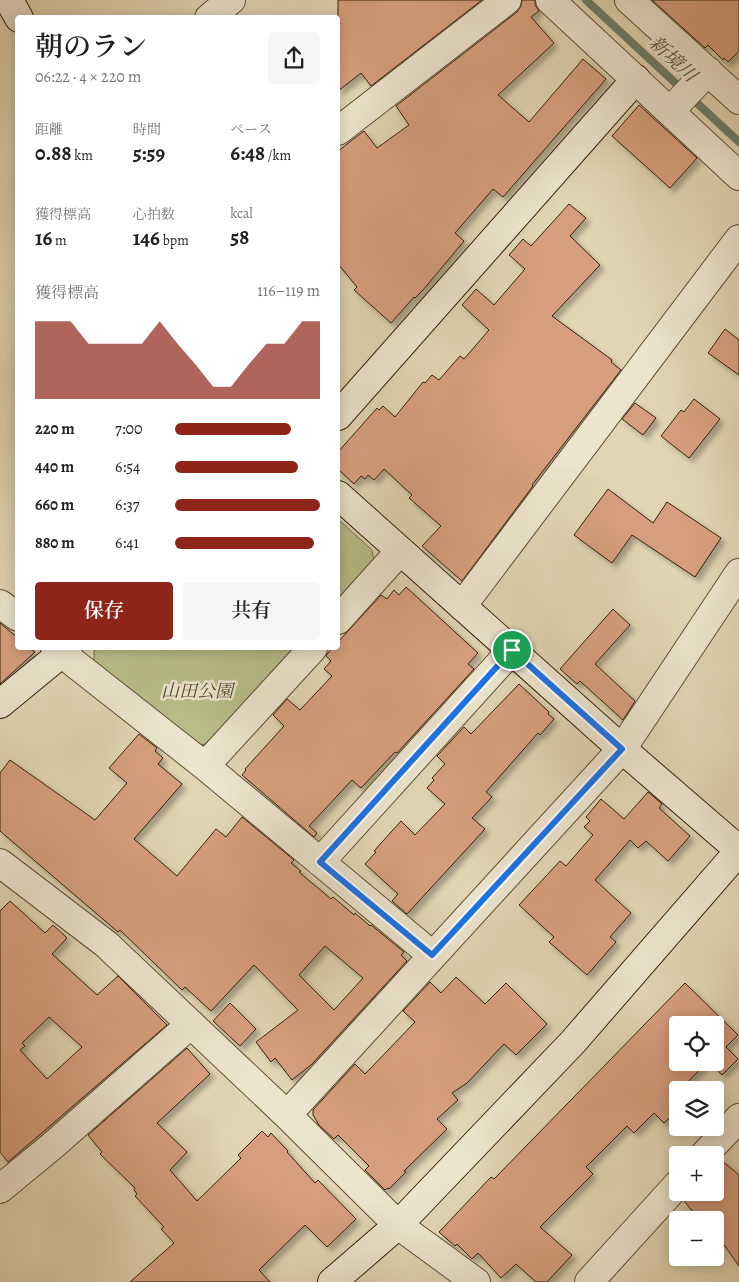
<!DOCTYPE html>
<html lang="ja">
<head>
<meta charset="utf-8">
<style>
  body { margin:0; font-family:Alegreya,"Noto Serif JP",serif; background:#f6f6f6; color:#222; height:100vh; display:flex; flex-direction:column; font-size:19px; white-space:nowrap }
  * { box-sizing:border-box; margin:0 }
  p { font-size:16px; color:#767676 }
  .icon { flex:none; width:28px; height:28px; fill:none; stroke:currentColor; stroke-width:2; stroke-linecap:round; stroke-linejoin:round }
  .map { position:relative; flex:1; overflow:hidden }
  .details { position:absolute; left:15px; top:15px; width:325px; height:635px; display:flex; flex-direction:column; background:#fff; border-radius:5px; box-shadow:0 2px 12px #0003 }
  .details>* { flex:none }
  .tools { position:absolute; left:669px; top:1016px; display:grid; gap:10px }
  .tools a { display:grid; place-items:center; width:55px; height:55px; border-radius:5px; background:#fff; box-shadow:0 2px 12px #0003; font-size:25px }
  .pin { position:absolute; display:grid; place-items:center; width:42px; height:42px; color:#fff; margin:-21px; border:2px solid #fff; border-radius:50%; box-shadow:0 1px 5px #0007 }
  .round { display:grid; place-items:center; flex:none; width:52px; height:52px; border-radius:5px; background:#f6f6f6 }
  .head { display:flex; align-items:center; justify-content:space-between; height:85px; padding:0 20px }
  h1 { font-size:28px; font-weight:600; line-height:38px }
  .stats { display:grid; grid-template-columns:repeat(3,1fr); gap:8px; height:85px; padding:5px 20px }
  .stats div { display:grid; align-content:center }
  .stats b { font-size:21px; font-weight:600 }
  .stats small { font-size:14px; font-weight:400 }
  .stats p { font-size:14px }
  .chart { height:140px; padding:10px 20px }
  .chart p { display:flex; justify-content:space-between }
  .chart svg { width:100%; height:90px; margin-top:5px; fill:#8f2418; opacity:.7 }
  .button { display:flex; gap:10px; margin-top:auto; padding:10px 20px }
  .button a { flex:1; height:58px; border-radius:5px; background:#8f2418; color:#fff; font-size:20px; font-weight:600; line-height:58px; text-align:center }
  .button a+a { background:#f6f6f6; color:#222 }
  ul { padding:0 20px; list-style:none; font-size:16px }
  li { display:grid; grid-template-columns:80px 60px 1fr; align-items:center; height:38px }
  li i { height:12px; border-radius:6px; background:#8f2418 }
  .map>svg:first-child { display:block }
  .green { fill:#b7bc89; stroke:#766e48 }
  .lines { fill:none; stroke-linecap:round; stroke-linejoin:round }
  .stream { stroke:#6e7c68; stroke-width:8 }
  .building { fill:#d69e7e; stroke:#342008; fill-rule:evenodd; filter:url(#shadow) }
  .street-casing { stroke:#5f4d32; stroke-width:30 }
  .secondary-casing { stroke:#342008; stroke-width:30 }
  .street { stroke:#ece4cd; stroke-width:28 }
  .secondary { stroke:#ece4cd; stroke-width:28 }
  .route-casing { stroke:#fff; stroke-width:10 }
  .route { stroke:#1a73e8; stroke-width:6 }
  .labels { text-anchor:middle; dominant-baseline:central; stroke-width:5; stroke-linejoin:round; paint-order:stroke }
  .park-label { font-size:18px; font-style:italic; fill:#554728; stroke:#ece4cd }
  .water-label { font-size:19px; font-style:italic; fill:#514e38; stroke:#ece4cd }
</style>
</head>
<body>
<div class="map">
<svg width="739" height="1282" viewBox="0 0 739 1282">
  <defs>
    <filter id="shadow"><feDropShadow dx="4.5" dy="4.5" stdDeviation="2.5" flood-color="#0004"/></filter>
  </defs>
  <rect width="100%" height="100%" fill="#e1d5b2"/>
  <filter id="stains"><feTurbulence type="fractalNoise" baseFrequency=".004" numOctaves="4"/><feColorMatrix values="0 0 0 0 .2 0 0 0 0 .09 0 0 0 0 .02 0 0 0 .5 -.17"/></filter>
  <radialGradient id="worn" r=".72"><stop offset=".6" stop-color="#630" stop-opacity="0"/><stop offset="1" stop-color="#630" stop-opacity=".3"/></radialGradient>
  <path class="green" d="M338,519L372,550L374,561L338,601Z
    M98,648H296L209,744L196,745L94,663V651Z"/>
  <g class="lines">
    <path class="stream" d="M586,0L739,142"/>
  </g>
  <path class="building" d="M338,0H482L371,86L361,73L338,91Z
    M522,0H535V5L539,11L531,17L554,43L498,95L529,122L583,59L606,79L503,197L493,189L455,233L464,241L423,290L415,298L414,297L391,323L354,290L357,287L338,264V151L364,131L377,148L409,125L396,106L517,12L521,6Z
    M652,0H739V51L728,62L724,58L723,60L708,45L705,48Z
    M639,105L697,158L670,188L612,136Z
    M569,204L586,218L570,236L600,265L552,316L612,360L611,362L621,370L532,485L533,486L462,581L422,546L441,526L409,498L412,495L384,469L374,480L368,475L365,479L361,476L354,484L338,469V452L377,408L379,410L383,406L395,417L423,382L425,383L432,375L439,380L460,356L464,359L489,330L462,305L476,289L494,305L525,269L509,255L523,239L531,246Z
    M725,329L739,340V375L708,353Z
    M694,399L720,419L689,458L661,436L681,410L684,412Z
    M635,403L656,418L643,435L622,419Z
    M608,489L653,523L667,502L721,538L695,577L632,535L612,563L574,535Z
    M406,587L478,653L468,664L474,669L397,753L395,752L361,788L352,780L309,826L317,833L314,837L242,775L246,770L245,769L284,726L273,715L287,699L300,710L332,676L324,669L331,661L326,656L328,653L332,648H338V642L381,595L387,599L394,590L399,595Z
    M613,609L630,625L595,664L635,701L623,720L580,681L577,684L560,669Z
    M0,623L18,638V648H29L35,652L0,684Z
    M519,684L549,712L548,714L554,719L540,735L538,733L486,792L492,797L472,818L485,829L407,914L392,901L398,894L365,864L376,852L374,851L401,821L415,835L445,804L427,788L434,780L432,778L445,764L437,756L464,727L471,734Z
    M139,734L157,748L155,751L163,758L158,764L182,784L134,839L177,876L216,829L226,837L242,817L294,860L291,863L301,871L299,872L331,899L333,897L354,915L355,913L370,926L371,925L404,952L401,955L407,961L312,1064L292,1080L275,1058L271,1062L256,1042L298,1010L254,965L211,1011L185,987L182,990L120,930L118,932L0,831V773L10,760L95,820L127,783L109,768ZM325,946L363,978L334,1010L299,975Z
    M648,792L662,804L659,808L690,836L668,861L646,841L638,848L630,840L595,880L631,913L610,937L616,942L587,975L549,942L554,937L519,905L560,861L566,866L593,835L584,827L590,821L586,817L601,799L624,819Z
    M10,901L45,933L53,925L67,938L52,954L97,995L118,976L167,1025L8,1162L0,1152V911ZM49,1017L82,1047L47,1079L20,1050L25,1046L22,1043Z
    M456,977L485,1004L506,983L547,1024L516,1055L504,1044L467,1083L452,1093L458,1100L437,1119L447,1129L404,1171L406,1172L389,1189L388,1188L385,1190L365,1170L369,1166L338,1135L334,1139L319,1125L313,1115V1110L355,1064L365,1074L415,1022L403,1011L430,982L441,993Z
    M685,983L738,1035L726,1047L738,1059L722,1075L710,1062H715V1025H678V1062H707L680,1090H678V1109L664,1123L654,1113L634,1133L627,1126L586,1167L593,1174L540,1227L572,1255L547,1282H536L516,1264L501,1278L478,1253L472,1259L457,1244L455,1246L439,1232L491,1177L494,1179Z
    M230,1003L256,1029L240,1046L213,1021Z
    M187,1048L210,1074L157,1123L187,1152L170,1170L197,1201L241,1158L238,1155L262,1131L268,1137L271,1133L288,1151L287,1152L315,1183L318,1180L356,1219L327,1247L305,1225L259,1270L270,1282H130L174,1243L161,1229L164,1227L135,1196L137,1194L134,1190L135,1188L100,1154L102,1152L88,1135Z
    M721,1160L739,1175V1266L715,1232V1220H700L684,1201L695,1192H715V1166Z"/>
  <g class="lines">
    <defs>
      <path id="street" d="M550,0L739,176
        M629,0L739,100
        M209,18L231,0
        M670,111L708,71
        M338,131L507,0
        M0,604L18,617
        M462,606L739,239
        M338,620L400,551
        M55,648L205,766L432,955
        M205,766L313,648
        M320,862L512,650
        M0,863L106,944L287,1115L398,1225L476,1282
        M287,1115L622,749L739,573
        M704,1155L739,1118
        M0,1189L51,1147L191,1024
        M589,1282L678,1184"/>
      <path id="secondary" d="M9,0L19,18
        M338,416L636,79
        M338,495L622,749L739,850
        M0,704L68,648
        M332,1282L398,1225L573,1042L739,851"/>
    </defs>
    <use href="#street" class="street-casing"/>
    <use href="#secondary" class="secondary-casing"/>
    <use href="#street" class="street"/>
    <use href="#secondary" class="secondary"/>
  </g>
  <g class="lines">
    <defs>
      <path id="route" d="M512,650L622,749L432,955L320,862Z"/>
    </defs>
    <use href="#route" class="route-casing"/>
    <use href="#route" class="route"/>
  </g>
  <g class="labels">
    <g class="park-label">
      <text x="197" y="691">山田公園</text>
    </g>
    <g class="water-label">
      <text transform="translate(673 59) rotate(43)">新境川</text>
    </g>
  </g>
  <rect width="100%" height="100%" filter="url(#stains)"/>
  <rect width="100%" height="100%" fill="url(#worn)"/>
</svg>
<div class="tools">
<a><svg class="icon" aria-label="locate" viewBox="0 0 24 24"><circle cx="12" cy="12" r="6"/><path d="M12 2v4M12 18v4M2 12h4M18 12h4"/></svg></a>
<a><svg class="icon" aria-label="layers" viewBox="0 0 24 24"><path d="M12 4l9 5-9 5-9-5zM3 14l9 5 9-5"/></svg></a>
<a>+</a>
<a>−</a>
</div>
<div class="pin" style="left:512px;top:650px;background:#1e9e55"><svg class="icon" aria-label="arrive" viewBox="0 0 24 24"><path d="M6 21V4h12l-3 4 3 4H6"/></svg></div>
<section class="details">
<div class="head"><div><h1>朝のラン</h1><p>06:22 · 4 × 220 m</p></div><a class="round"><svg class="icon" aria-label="share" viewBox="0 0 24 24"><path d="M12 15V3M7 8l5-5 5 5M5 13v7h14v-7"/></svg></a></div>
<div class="stats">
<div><p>距離</p><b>0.88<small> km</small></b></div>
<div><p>時間</p><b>5:59</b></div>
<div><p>ペース</p><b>6:48<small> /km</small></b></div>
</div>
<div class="stats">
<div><p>獲得標高</p><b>16<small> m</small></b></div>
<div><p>心拍数</p><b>146<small> bpm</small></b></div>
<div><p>kcal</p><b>58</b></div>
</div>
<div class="chart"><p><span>獲得標高</span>116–119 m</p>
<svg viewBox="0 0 160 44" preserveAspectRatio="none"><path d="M0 44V6L10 6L20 6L30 17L40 17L50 17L60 17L70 6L80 17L90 27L100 38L110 38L120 27L130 17L140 17L150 6L160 6V44z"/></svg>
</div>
<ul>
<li><b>220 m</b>7:00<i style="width:80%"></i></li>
<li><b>440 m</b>6:54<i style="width:85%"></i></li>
<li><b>660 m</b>6:37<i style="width:100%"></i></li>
<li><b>880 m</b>6:41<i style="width:96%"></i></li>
</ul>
<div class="button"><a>保存</a><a>共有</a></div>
</section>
</div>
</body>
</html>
